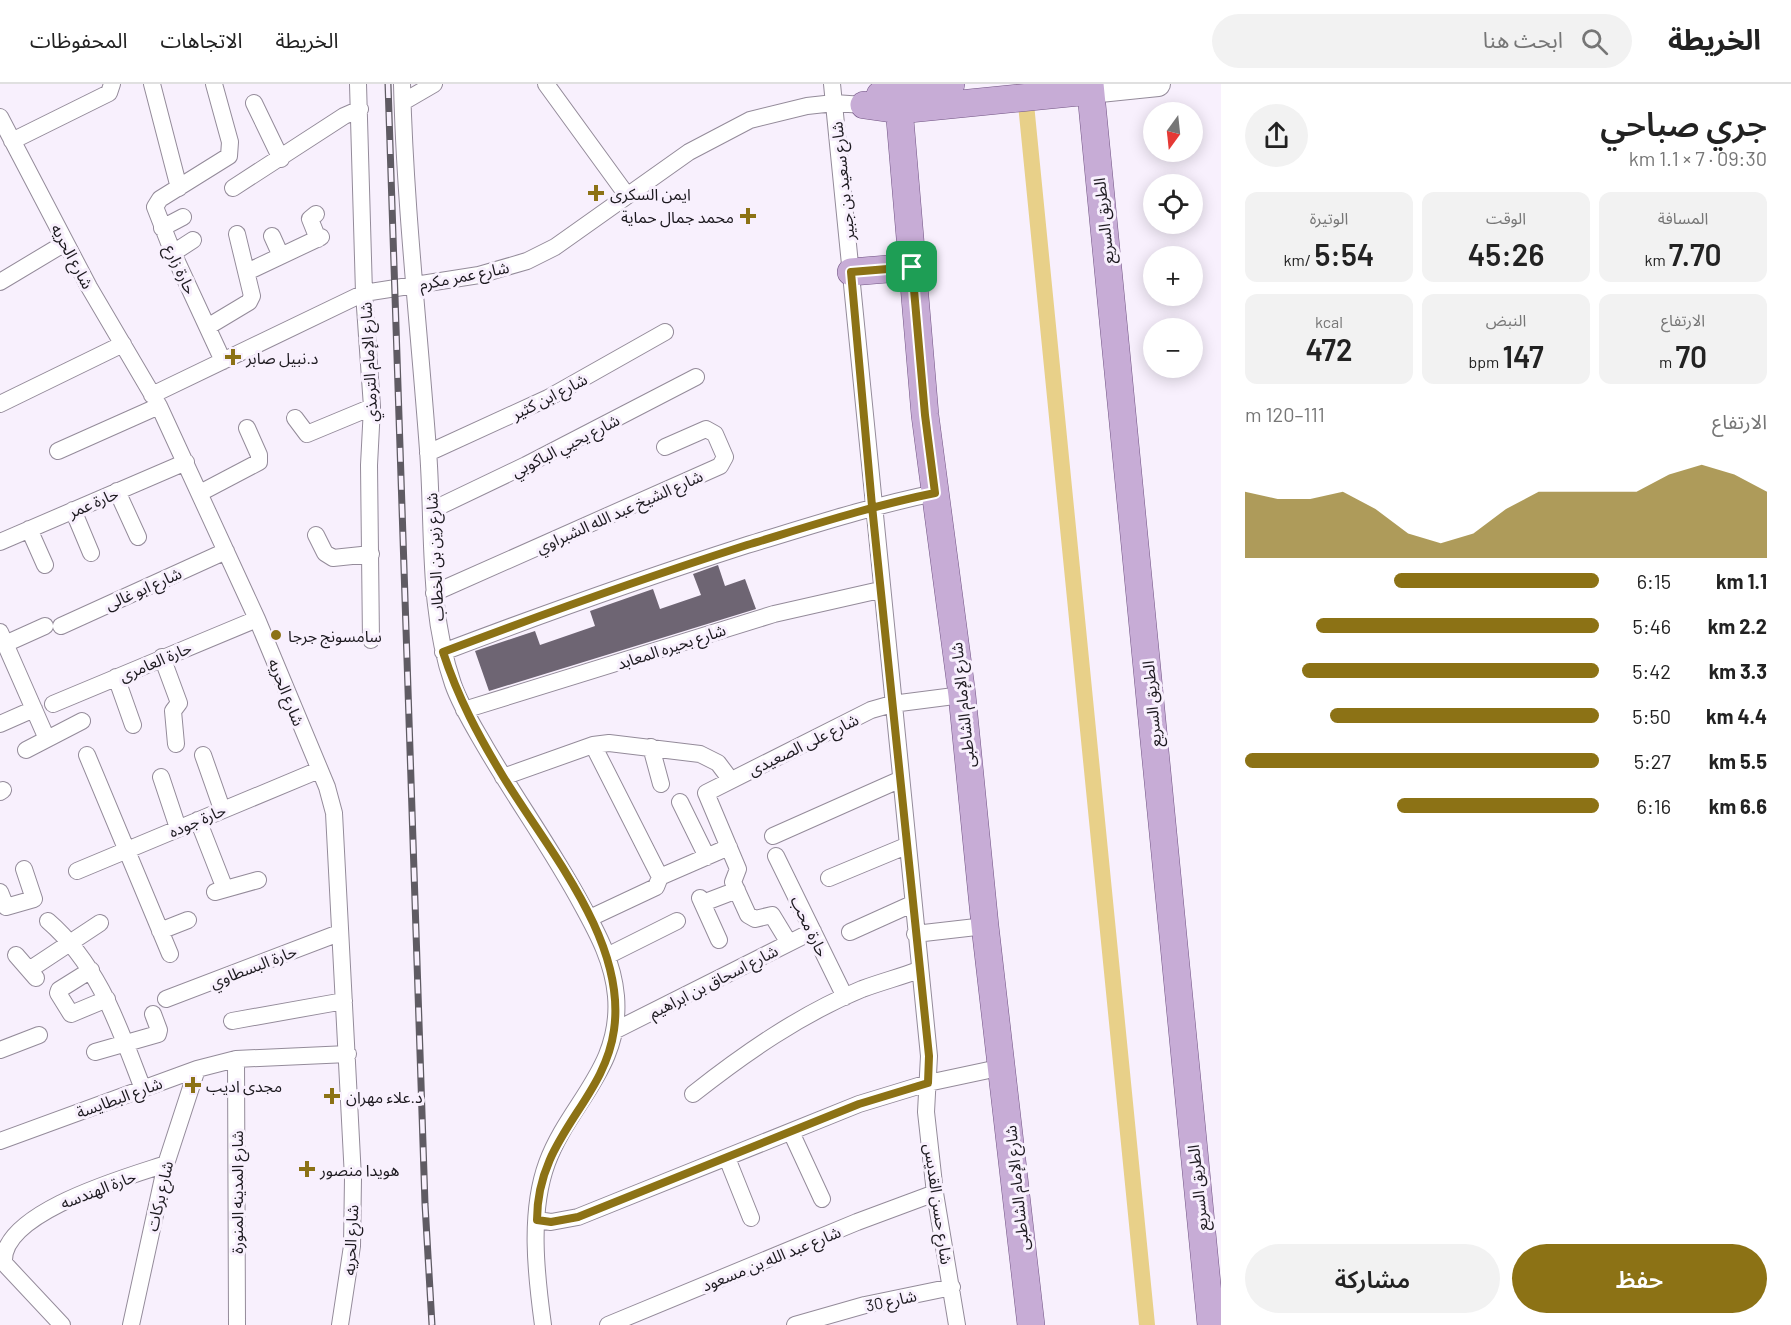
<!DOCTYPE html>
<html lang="ar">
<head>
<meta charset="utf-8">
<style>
  body { margin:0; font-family:Barlow,"Noto Sans Arabic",sans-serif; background:#f2f2f2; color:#222; direction:rtl; height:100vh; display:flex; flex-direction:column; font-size:22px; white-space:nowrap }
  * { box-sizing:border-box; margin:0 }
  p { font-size:20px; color:#767676 }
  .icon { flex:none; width:33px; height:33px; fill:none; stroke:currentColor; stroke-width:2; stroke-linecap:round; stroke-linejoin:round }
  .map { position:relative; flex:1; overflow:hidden; direction:ltr }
  .drawer { display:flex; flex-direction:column; background:#fff; width:570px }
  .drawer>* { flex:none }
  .needle { width:39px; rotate:195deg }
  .fabs { position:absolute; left:1143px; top:18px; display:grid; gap:12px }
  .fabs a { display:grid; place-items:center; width:60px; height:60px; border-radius:50%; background:#fff; box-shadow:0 3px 15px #0003; font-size:30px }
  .pin { position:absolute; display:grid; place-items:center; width:51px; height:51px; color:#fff; margin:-26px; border-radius:12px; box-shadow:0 3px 9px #0006 }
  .round { display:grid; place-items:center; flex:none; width:63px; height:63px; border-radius:32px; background:#f2f2f2 }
  .summary { display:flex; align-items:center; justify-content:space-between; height:102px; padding:0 24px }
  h1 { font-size:33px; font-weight:600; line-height:45px }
  .stats { display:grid; grid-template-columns:repeat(3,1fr); gap:9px; height:102px; padding:6px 24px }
  .stats div { display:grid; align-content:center; border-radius:12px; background:#f2f2f2; text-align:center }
  .stats b { font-size:30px; font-weight:600 }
  .stats small { font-size:16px; font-weight:400 }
  .stats p { font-size:16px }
  .chart { height:168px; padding:12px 24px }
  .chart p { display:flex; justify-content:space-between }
  .chart svg { width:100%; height:108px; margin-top:6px; fill:#8c7215; opacity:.7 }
  .button { display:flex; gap:12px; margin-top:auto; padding:12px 24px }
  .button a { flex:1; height:69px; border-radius:36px; background:#8c7215; color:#fff; font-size:24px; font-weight:600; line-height:69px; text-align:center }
  .button a+a { background:#f2f2f2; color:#222 }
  ul { padding:0 24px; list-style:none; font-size:20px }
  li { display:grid; grid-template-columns:96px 72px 1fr; align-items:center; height:45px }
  li i { height:15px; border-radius:8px; background:#8c7215 }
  header { display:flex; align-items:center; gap:36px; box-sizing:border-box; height:84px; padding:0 30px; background:#fff; border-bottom:2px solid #e0e0e0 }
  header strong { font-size:28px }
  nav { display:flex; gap:33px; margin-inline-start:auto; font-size:21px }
  .search { width:420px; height:54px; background:#f2f2f2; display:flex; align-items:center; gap:15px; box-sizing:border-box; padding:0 21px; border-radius:33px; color:#767676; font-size:22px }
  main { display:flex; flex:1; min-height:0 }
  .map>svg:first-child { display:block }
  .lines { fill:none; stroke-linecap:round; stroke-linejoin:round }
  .canal { stroke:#e8d089; stroke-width:16 }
  .building { fill:#6e6573 }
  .minor-casing { stroke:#948b9a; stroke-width:18 }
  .secondary-casing { stroke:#948b9a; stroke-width:26 }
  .primary-casing { stroke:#725584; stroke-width:28 }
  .minor { stroke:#fff; stroke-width:16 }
  .secondary { stroke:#fff; stroke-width:24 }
  .primary { stroke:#c7acd6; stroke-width:27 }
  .rail-casing { stroke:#5f5b63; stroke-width:7 }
  .rail { stroke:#f8f0fd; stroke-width:4.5; stroke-dasharray:14; stroke-linecap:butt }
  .route-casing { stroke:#fff; stroke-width:12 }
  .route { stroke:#8c7215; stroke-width:8 }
  .poi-dot { fill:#8c7215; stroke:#f8f0fd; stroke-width:2 }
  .labels { text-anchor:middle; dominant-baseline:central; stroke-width:6; stroke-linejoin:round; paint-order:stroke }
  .street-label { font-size:16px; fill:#1c191f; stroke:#f8f0fd }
  .poi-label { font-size:16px; fill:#1c191f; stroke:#f8f0fd; text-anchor:start }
</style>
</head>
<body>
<header>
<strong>الخريطة</strong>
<div class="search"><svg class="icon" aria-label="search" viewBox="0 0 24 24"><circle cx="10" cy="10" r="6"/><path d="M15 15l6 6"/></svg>ابحث هنا</div>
<nav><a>الخريطة</a><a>الاتجاهات</a><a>المحفوظات</a></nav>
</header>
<main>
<section class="drawer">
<div class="summary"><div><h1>جري صباحي</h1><p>09:30 · 7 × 1.1 km</p></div><a class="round"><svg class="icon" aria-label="share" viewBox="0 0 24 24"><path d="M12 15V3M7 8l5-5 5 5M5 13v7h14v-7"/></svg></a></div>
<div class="stats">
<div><p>المسافة</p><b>7.70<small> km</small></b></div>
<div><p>الوقت</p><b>45:26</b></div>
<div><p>الوتيرة</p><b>5:54<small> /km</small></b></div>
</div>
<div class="stats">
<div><p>الارتفاع</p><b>70<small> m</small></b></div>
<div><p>النبض</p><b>147<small> bpm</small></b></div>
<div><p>kcal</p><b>472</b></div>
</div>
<div class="chart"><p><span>الارتفاع</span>111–120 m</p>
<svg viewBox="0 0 160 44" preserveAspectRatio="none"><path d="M0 44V17L10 20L20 20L30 17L40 24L50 34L60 38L70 34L80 24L90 17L100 17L110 17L120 17L130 10L140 6L150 10L160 17V44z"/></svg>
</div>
<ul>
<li><b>1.1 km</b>6:15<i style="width:58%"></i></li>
<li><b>2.2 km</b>5:46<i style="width:80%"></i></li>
<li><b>3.3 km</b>5:42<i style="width:84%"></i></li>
<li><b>4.4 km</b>5:50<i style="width:76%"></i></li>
<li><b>5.5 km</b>5:27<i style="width:100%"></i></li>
<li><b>6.6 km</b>6:16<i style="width:57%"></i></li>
</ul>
<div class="button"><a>حفظ</a><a>مشاركة</a></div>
</section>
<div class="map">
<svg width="1221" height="1241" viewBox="0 0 1221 1241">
  <rect width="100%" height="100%" fill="#f8f0fd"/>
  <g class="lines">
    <path class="canal" d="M1024,0L1147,1241"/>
  </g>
  <path class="building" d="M718,481L725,502L745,495L756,525L489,607L475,567L535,547L540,561L595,542L590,527L653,505L660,525L701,511L693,490Z"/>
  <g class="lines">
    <defs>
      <path id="minor" d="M152,0L179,104
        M214,0L230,58L229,72L160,115L155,123L173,169L223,277
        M358,0L364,209L372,323L369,381L371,556
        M402,0C405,122 419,244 428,366C434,445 427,525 453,600C461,623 474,643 486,664C517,717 553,767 582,821C598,850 613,878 616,912C622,984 569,1019 547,1079C529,1128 536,1190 543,1241
        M546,0L626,110
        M832,0L929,972L926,1028L935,1109L957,1241
        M403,18L434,0
        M254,19L281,75
        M0,33L89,203L159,322L257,535L327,703L334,729L353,1094L352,1162L340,1241
        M12,57L109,9L112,0
        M233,104L344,32L360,25
        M316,130L310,135L318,155
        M162,144L183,133
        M272,152L281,172
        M173,169L193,156
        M247,188L321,153
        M0,198L65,159
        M209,242L249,218L252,212L237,150
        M152,311L364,209L479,191L527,177L555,163L689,68L750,36L807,22L834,19L864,21
        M0,320L123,260
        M295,334L307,350L372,323
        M58,367L159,322
        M428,369L548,314L665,248
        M117,407L138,453
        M200,409L259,378V371L247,344
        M73,426L91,469
        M432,426L526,381L696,293
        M29,445L45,481
        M316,451L325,469L333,474L371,470
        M0,458L186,378
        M434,509L720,382L725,373L715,350L706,345L665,363
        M61,542L226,467
        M0,548L47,655
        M5,560L45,542
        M443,568C543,530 644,494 747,461C810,442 871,422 935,409
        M162,573L179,619L173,627L176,660
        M116,593L133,641
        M53,620L257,535
        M464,626L774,530L880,506
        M0,640L34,625
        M593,661L660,793
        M651,663L661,700
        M26,666L82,637
        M87,671L170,870
        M203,671L222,725
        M161,693L178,744
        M503,693L593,661L609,659L700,670L718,679L730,695
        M0,708L3,706
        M680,718L707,773
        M198,736L225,805
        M773,752L899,696
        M776,772L845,913
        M77,787L319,686
        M829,794L906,762
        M0,808L6,823L34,815L24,785
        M215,808L258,796
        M700,814L719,856
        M703,819L737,806
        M590,834L656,803L660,793L729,763
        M48,837C99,881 119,943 143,1005
        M160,847L188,836
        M850,848L912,820
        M915,850L985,842
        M789,859L772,831L755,835L748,831L733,798L738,785L706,709L871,626L892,620L962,611
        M16,871L36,894
        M607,872L677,837
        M29,886L100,839
        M91,886L59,906L58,909L71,930L107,915
        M166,915L339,849
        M232,937L344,917
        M614,947L813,847
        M0,966L39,951
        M95,968L158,950L159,946L153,930
        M236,975L237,1241
        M693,1010C745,969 801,930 862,905C881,898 900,893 919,886
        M791,1048L822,1115
        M0,1057L197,985L236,975L348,970
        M727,1074L751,1134
        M537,1136L551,1138L578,1133L859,1020L928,999L1003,983
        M62,1241L4,1179C0,1128 130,1092 166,1080
        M131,1241L166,1080L197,985
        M608,1241L857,1138L935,1109
        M795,1241L865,1221L952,1203"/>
      <path id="secondary" d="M1090,7L1158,0"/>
      <path id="primary" d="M897,0L925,331L962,611L985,842L1031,1241
        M1090,0L1211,1241
        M880,11L898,5L951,0
        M864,21L899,26L1090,7
        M851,188L912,183"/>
    </defs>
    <use href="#minor" class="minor-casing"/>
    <use href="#secondary" class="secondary-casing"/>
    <use href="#primary" class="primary-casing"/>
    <use href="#minor" class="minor"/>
    <use href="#secondary" class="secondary"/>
    <use href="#primary" class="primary"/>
    <defs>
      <path id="rail" d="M388,0L425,1120L432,1241"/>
    </defs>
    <use href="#rail" class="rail-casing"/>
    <use href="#rail" class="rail"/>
  </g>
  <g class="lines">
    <defs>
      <path id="route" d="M912,183L925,331L935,409C871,422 810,442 747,461C644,494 543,530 443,568C458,614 479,653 504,694C548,766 627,857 614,946C604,1018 537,1052 537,1136L551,1138L578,1133L859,1020L928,999L929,972L872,422L851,188L912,183"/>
    </defs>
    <use href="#route" class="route-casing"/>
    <use href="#route" class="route"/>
  </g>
  <g class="poi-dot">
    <path d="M593 100h6v6h6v6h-6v6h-6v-6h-6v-6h6z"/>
    <path d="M745 123h6v6h6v6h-6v6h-6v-6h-6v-6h6z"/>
    <path d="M230 264h6v6h6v6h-6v6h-6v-6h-6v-6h6z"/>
    <circle cx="276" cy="551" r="6"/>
    <path d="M190 992h6v6h6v6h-6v6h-6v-6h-6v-6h6z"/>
    <path d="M329 1003h6v6h6v6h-6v6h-6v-6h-6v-6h6z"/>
    <path d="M304 1076h6v6h6v6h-6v6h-6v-6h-6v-6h6z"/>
  </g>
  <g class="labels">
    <g class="street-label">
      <text transform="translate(842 97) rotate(-96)">شارع سعيد بن جبير</text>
      <text transform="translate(1103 137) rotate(-96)">الطريق السريع</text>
      <text transform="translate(73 172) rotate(62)">شارع الحريه</text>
      <text transform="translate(181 185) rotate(65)">حارة زارع</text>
      <text transform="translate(464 191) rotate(-11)">شارع عمر مكرم</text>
      <text transform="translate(368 278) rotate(-93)">شارع الإمام الترمذي</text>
      <text transform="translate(549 312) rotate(-27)">شارع ابن كثير</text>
      <text transform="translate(565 361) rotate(-27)">شارع يحيي الباكوبي</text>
      <text transform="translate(93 418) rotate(-23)">حارة عمر</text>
      <text transform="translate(619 427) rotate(-24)">شارع الشيخ عبد الله الشبراوي</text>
      <text transform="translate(434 473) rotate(-93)">شارع زين بن الخطاب</text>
      <text transform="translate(143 504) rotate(-24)">شارع ابو غالى</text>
      <text transform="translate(671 562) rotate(-18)">شارع بحيره المعابد</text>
      <text transform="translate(155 577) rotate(-23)">حارة العامرى</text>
      <text transform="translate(287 608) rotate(68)">شارع الحريه</text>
      <text transform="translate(1151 620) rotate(-95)">الطريق السريع</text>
      <text transform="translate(962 621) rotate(-96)">شارع الإمام الشاطبى</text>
      <text transform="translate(803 660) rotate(-26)">شارع على الصعيدى</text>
      <text transform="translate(197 736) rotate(-23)">حارة جوده</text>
      <text transform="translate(810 842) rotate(64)">حارة محب</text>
      <text transform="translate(253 882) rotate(-21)">حارة البسطاوي</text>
      <text transform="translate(713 897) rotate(-27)">شارع اسحاق بن ابراهيم</text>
      <text transform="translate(119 1013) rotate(-20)">شارع البطايسة</text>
      <text transform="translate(1016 1104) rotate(-96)">شارع الإمام الشاطبى</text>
      <text transform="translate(1197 1104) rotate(-96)">الطريق السريع</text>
      <text transform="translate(98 1105) rotate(-21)">حارة الهندسه</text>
      <text transform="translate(236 1108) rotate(-90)">شارع المدينه المنورة</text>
      <text transform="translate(159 1112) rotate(-77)">شارع بركات</text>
      <text transform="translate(939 1120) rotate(82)">شارع حسن القديس</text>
      <text transform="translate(350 1156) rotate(-87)">شارع الحريه</text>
      <text transform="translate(771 1174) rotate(-22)">شارع عبد الله بن مسعود</text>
      <text transform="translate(891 1216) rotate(-12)">شارع 30</text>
    </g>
    <g class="poi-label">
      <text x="610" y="109">ايمن السكرى</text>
      <text x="734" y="132" text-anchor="end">محمد جمال حماية</text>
      <text x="246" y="273">د.نبيل صابر</text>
      <text x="288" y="551">سامسونج جرجا</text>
      <text x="206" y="1001">مجدى اديب</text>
      <text x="346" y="1012">د.علاء مهران</text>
      <text x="320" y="1085">هويدا منصور</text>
    </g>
  </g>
</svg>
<div class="fabs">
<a><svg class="needle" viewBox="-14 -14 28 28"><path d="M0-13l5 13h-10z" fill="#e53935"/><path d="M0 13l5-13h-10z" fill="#767676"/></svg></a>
<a><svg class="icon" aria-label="locate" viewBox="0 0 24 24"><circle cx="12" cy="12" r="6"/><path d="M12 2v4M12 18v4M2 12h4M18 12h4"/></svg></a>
<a>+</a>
<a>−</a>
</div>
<div class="pin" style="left:912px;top:183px;background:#1e9e55"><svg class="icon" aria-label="arrive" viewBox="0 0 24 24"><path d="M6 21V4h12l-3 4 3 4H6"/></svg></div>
</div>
</main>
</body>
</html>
